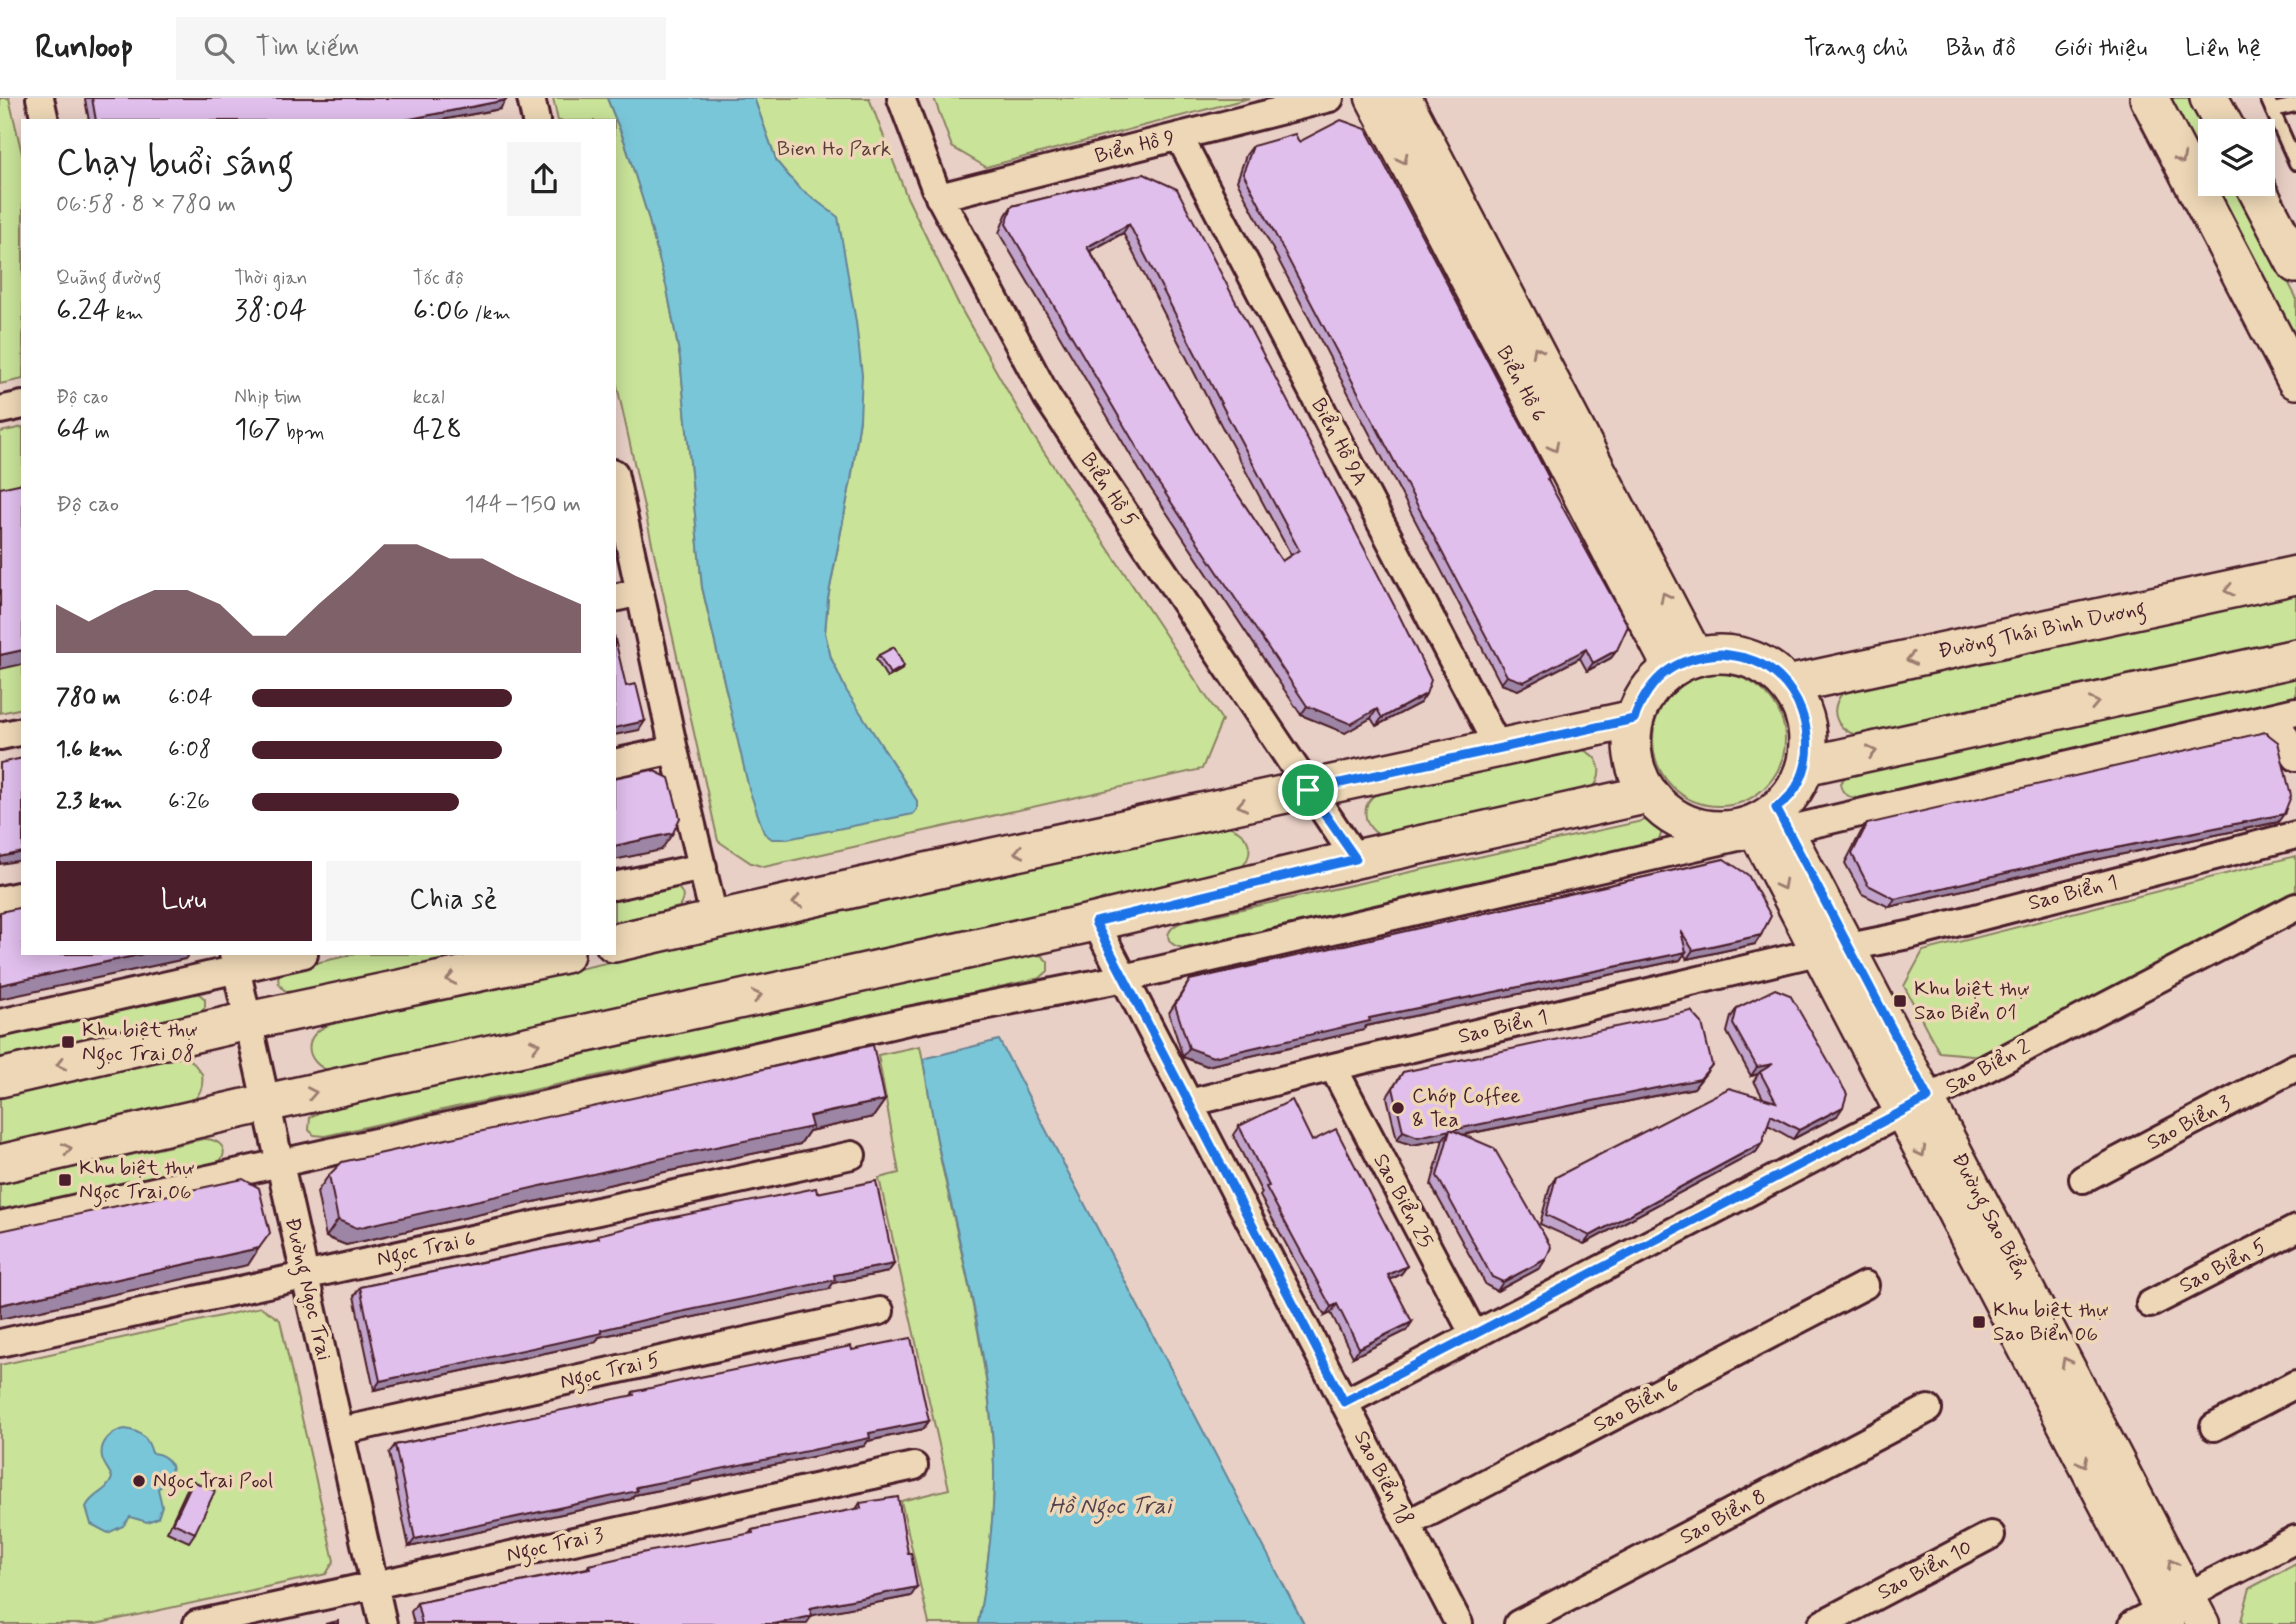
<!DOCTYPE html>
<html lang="vi">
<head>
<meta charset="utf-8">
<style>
  body { margin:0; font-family:Mynerve,sans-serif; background:#f6f6f6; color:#222; height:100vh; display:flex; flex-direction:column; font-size:26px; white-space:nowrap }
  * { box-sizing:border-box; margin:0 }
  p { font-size:23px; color:#767676 }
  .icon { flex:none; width:38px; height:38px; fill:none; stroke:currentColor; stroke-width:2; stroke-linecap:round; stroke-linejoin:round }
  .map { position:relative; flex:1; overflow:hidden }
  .panel { position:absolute; left:21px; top:21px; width:595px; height:836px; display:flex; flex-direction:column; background:#fff; border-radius:0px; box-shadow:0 4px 18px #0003 }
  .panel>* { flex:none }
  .fabs { position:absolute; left:2198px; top:21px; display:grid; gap:14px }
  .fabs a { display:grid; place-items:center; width:77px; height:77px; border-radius:0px; background:#fff; box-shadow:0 4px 18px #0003; font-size:35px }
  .pin { position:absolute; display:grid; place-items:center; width:60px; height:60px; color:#fff; margin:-30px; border:4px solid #fff; border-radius:50%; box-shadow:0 2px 7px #0007 }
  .round { display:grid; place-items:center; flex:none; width:74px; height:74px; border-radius:0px; background:#f6f6f6 }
  .overview { display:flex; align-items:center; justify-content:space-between; height:119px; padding:0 35px }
  h1 { font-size:38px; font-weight:600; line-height:52px }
  .metrics { display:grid; grid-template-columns:repeat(3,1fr); gap:10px; height:119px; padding:7px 35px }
  .metrics div { display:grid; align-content:center }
  .metrics b { font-size:30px; font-weight:600 }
  .metrics small { font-size:19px; font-weight:400 }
  .metrics p { font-size:19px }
  .chart { height:196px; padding:14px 35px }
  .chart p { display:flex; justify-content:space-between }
  .chart svg { width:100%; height:126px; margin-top:7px; fill:#4a1f2b; opacity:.7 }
  .cta { display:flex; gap:14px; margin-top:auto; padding:14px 35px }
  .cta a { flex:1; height:80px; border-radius:0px; background:#4a1f2b; color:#fff; font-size:28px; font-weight:600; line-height:80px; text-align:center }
  .cta a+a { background:#f6f6f6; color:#222 }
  ul { padding:0 35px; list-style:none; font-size:23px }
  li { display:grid; grid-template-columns:112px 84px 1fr; align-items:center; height:52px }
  li i { height:18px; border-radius:9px; background:#4a1f2b }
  header { display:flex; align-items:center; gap:42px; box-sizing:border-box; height:98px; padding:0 35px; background:#fff; border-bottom:2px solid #e0e0e0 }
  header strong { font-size:33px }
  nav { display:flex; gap:38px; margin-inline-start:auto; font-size:24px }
  .search { width:490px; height:63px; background:#f6f6f6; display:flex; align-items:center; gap:18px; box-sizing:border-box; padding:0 24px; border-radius:0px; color:#767676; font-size:26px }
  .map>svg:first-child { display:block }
  .green { fill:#c9e399; stroke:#8a8162; stroke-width:2 }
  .water { fill:#7ac6d9; stroke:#678393; stroke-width:2 }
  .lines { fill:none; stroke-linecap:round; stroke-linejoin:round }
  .service-casing { stroke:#4a1f2b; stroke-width:18 }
  .minor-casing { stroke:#4a1f2b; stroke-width:32 }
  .tertiary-casing { stroke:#4a1f2b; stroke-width:37 }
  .secondary-casing { stroke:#4a1f2b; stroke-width:42 }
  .service { stroke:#edd7b6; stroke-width:12 }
  .minor { stroke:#edd7b6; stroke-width:26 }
  .tertiary { stroke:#edd7b6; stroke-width:32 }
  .secondary { stroke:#edd7b6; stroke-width:37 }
  .wall { fill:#c1a4cb; stroke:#4a1f2b; stroke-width:2; fill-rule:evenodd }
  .shaded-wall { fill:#9d86a5; stroke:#4a1f2b; stroke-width:2 }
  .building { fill:#e0bfec; stroke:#4a1f2b; stroke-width:2; fill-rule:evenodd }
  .oneway { stroke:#9c7b70 }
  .route-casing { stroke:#fff; stroke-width:14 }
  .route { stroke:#1a73e8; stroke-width:9 }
  .poi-dot { fill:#4a1f2b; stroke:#edd7b6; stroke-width:2.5 }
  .labels { text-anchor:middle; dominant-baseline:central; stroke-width:7; stroke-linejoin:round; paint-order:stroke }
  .street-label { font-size:21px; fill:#4a1f2b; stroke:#edd7b6 }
  .park-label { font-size:21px; fill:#5d3c3c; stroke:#edd7b6 }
  .poi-label { font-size:21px; fill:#4a1f2b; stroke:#edd7b6; text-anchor:start }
  .water-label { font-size:23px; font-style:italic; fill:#54404e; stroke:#edd7b6 }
</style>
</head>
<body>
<header>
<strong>Runloop</strong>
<div class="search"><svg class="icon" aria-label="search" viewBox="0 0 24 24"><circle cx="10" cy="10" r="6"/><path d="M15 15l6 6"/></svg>Tìm kiếm</div>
<nav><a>Trang chủ</a><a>Bản đồ</a><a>Giới thiệu</a><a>Liên hệ</a></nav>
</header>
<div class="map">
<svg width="2296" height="1526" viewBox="0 0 2296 1526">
  <rect width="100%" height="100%" fill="#e9d0c6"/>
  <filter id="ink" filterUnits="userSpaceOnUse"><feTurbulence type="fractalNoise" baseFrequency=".0143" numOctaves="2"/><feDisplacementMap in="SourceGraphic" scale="14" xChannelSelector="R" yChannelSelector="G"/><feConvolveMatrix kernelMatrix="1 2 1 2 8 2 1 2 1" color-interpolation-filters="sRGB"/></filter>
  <g filter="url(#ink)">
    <path class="green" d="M0,0H9L23,60V281L0,286Z
      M553,0H607L624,42L647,115L667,191L680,260L702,489L726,592L917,711V703L846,593L831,560L825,535L828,500L851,382L860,321L838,120L798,89L777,64L754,0H869L907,99L960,209L1032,336L1222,622L1202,671L764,769L751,765L718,743L614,274V23H558Z
      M934,0H1250L986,69L952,49Z
      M2166,0H2192L2210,34V85Z
      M2211,86H2237L2296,199V249Z
      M23,329V610L0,615V334Z
      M2296,491V540L1861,638C1836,633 1827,613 1844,593Z
      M2296,575V601L1857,700C1847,699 1841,695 1840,685L1847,677Z
      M1653 642a66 66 0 1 1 132 0a66 66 0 1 1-132 0Z
      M1580,651C1602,658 1605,677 1590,694L1382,739C1361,727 1359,704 1382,692Z
      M1651,721L1659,726C1664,735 1661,741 1653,746L1185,850C1164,848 1162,831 1183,824Z
      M1225,727C1252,734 1259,760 1234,775L332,974C303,965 301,935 332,926Z
      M2296,758V793L1982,958L1939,954L1904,888L1923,853Z
      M672,787C683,791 686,799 679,809L614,825V799Z
      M355,856H475L296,896L284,892L279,886L278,880L285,872Z
      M1033,856L1042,858L1048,864V873L1040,880L325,1038L314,1037L309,1032L310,1019L322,1013Z
      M190,894L198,895L205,901V909L199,916L0,961V937Z
      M920,948C928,986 933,1025 941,1063C963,1164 990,1263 994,1367C995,1417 987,1477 978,1526H929L901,1403L949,1391L879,1080L899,1075L878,957Z
      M183,959L192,963L202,976C204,989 200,998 189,1006L0,1048V999L150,964Z
      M203,1041C222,1040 232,1056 215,1067L0,1113V1086Z
      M261,1209L280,1222L334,1463L326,1476L96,1526H0V1267Z
      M2296,1466V1526H2243L2241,1523L2250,1490Z"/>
    <path class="water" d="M607,0H754L777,64L798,89L838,119L856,224L862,277L860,321L851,382L828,500L825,535L831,560L846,592L917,703V711L913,716L787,741H772L764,735L749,691L702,489L680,260L667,191L647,115L624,42Z
      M999,942L1304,1526H978C987,1475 995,1420 994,1368C991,1265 964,1165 942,1065C934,1031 929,996 923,961Z
      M125,1331C141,1333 148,1340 152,1355C164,1356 176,1365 170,1379C168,1384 162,1387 158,1391L162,1408L158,1420L147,1424L130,1419L123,1428L108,1435L91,1426L86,1409C92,1395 107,1395 112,1380C110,1372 103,1367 102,1359C99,1344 112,1333 125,1331Z"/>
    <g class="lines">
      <defs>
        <path id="service" d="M2267,0L2296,65
          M2272,12L2296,7"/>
        <path id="minor" d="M40,0L45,23
          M531,0L536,23
          M901,0L935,90L1047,299L1356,761
          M1179,38L1499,651
          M939,99L1330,0
          M0,312L23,307
          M614,375L674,652L715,823
          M614,500L640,494
          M2275,619L2296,659
          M0,638L23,633
          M614,665L674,652
          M614,788L703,769
          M0,802L23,797
          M1095,824L1459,1526
          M1849,849L1913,836L2296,737
          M233,856L383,1526
          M0,925L304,856
          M1333,969L1474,1237
          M1189,1005L1333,969L1817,854
          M2083,1081L2296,969
          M0,1127L611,992L908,923L1124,880L1755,735L1787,732L2296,613
          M2150,1206L2296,1131
          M0,1245L852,1057
          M1344,1305L2296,809
          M2214,1329L2296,1286
          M341,1333L880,1213
          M1407,1426L1865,1187
          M197,1526L914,1368
          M1518,1526L1928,1311
          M1822,1526L1991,1437
          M2133,1526L2296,1441"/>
        <path id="tertiary" d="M1372,0L1670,571
          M1405,0L1697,559
          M1776,711L2203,1526
          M1751,726L2168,1526"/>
        <path id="secondary" d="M2149,0L2296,282
          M2209,0L2227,33
          M2254,86L2296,166
          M1632 644a88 88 0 1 1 176 0a88 88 0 1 1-176 0Z
          M1787,587L2296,477
          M1805,668L2296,560
          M614,845L970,764L1634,621
          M0,980L248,923L565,856
          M0,1066L266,1005L1095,824L1356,761L1649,696"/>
      </defs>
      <use href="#service" class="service-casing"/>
      <use href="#minor" class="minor-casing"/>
      <use href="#tertiary" class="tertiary-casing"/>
      <use href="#secondary" class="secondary-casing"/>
      <use href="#service" class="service"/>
      <use href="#minor" class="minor"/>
      <use href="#tertiary" class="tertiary"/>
      <use href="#secondary" class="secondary"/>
    </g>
    <path class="wall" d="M86,0H505L500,11L436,23H89L85,1Z
      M1299,44L1549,380L1548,382L1617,552L1611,560L1587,573L1580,560L1518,592L1501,586L1237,83L1246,57L1253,48Z
      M1144,76L1426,596L1420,605L1376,628L1371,620L1345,635L1301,617L1147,385L999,135L1006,117L1012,108ZM1123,135L1221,327L1291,457L1282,463L1196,334L1090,153Z
      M879,557L901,572L887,580L876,561Z
      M2278,724L2085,764L1889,809L1862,796L1845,765L1861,734L1867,726Z
      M1724,761L1761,837L1755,846L1687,861L1684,856L1680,862L1366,928L1364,932L1207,968L1183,959L1169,915L1190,882Z
      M1737,910L1837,1018L1793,1041L1768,1027L1762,1045L1756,1054L1584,1146L1540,1126L1550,1088L1556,1079L1763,1000L1754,983L1758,976L1751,978L1727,934L1731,919Z
      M1403,974L1706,975L1694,990L1463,1037L1540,1170L1497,1193L1486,1187L1431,1087L1443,1041L1412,1047L1397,1042L1387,999Z
      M885,1002L873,1019L809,1033L800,1046L660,1075L346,1147L326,1139L317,1094L329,1077Z
      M1239,1028L1407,1168L1401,1176L1390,1182L1412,1224L1406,1233L1353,1259L1331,1215L1325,1218L1260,1098L1262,1095L1233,1037Z
      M817,1095L894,1166L888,1174L833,1185L829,1191L655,1227L599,1239L596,1244L374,1292L354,1198L360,1189L596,1140L598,1137Z
      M852,1252L929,1323L923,1331L868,1343L864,1348L692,1384L691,1386L634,1397L631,1401L409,1449L389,1355L395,1347L631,1298L633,1294Z
      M193,1383L195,1435L189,1444L167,1434L187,1391Z
      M860,1405L911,1498L811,1517L806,1526H414L411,1514L417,1505L587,1470L589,1467L749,1436L752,1432L856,1411Z"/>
    <path class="shaded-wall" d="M506,2L500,11L436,23H400Z
      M1129,126L1123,135L1081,158L1087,149Z
      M1586,551L1580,560L1518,592L1501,586L1507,578Z
      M23,552V566L0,571V557Z
      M1617,552L1611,560L1587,573L1593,565Z
      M904,568L901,572L887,580L890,576Z
      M1426,596L1420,605L1376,628L1382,620Z
      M1307,608L1377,611L1371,620L1345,635L1301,617Z
      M645,623L639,632L614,637V630Z
      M2284,716L2278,724L2085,764L1889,809L1895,801L2091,755Z
      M673,735L661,752L614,762V748Z
      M23,754V762L0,766V759Z
      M1761,837L1755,846L1687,861L1693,852Z
      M1686,854L1680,862L1366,928L1364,932L1207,968L1183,959L1189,950L1369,920Z
      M143,856H189L185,861L0,901V887Z
      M1773,966L1760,974L1758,976L1751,978L1757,969Z
      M1712,967L1694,990L1447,1040L1452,1032Z
      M885,1002L873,1019L809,1033L800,1046L660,1075L346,1147L326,1139L338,1122Z
      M1843,1009L1837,1018L1793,1041L1799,1032Z
      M1450,1032L1443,1041L1412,1047L1397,1042L1403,1033Z
      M1762,1045L1756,1054L1584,1146L1590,1138Z
      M259,1150L248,1167L0,1221V1207Z
      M1546,1161L1540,1170L1497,1193L1503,1184Z
      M894,1166L888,1174L833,1185L829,1191L655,1227L599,1239L596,1244L374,1292L380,1283L834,1177Z
      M1407,1168L1401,1176L1382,1186L1388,1177Z
      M1337,1206L1331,1215L1325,1218L1331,1209Z
      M1412,1224L1406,1233L1353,1259L1359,1250Z
      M929,1323L923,1331L868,1343L864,1348L692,1384L691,1386L634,1397L631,1401L409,1449L415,1441L869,1335Z
      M917,1489L911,1498L804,1519L810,1510Z
      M812,1518L806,1526H774Z"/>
    <path class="building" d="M92,0H505L506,2L400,23H96Z
      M1341,22L1366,31L1549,380L1547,381L1628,528L1617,552L1593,565L1586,551L1524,584L1507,578L1243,75L1253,48L1295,36L1299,44Z
      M1144,76L1177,91L1398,515L1431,582L1426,596L1382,620L1377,611L1351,626L1307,608L1153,377L1006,126L1012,108ZM1129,126L1228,319L1299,452L1282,463L1196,334L1087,149Z
      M23,385V552L0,557V390Z
      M614,537L626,588L636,586L645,623L614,630Z
      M894,549L904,568L890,576L879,557Z
      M2265,634L2278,644L2291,698L2284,716L2091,755L1895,801L1868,787L1852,756L1867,726Z
      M23,660V754L0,759V665Z
      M652,672L669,680L680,720L673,735L614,748V680Z
      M1724,761L1748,777L1771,818L1761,837L1693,852L1681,833L1686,854L1369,920L1370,923L1213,959L1189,950L1175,907L1190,882Z
      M23,809V856H143L0,887V814Z
      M1775,891L1790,897L1847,996L1843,1009L1799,1032L1771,1017L1762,1045L1590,1138L1546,1117L1556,1079L1729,990L1776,1004L1760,974L1773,966L1757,969L1733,926L1737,910Z
      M1691,913L1702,925L1712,967L1700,981L1452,1032L1494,1050L1551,1149L1546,1161L1503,1184L1492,1179L1437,1078L1450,1032L1418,1039L1403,1033L1393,990L1403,974Z
      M873,947L885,1002L809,1018L812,1029L672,1058L357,1130L338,1122L329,1077L342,1064Z
      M1292,1002L1312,1043L1336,1031L1407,1168L1388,1177L1412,1224L1359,1250L1337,1206L1331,1209L1266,1089L1269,1088L1239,1028Z
      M243,1081L259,1090L270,1135L259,1150L0,1207V1133Z
      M876,1083L894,1166L834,1177L835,1182L661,1218L601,1232L602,1235L380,1283L360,1189L599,1140L598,1137L655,1123L816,1090L817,1095Z
      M911,1240L929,1323L869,1335L870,1340L696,1376L697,1377L636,1389L637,1393L415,1441L395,1347L634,1297L633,1294L690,1281L851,1248L852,1252Z
      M193,1383L215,1393L195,1435L173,1425Z
      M898,1399L908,1455H911L917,1489L810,1510L812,1518L774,1526H422L417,1505L590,1470L589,1467L646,1454L753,1435L752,1432L861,1410L860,1405Z
      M338,1523V1526H325Z"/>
    <defs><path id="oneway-chevron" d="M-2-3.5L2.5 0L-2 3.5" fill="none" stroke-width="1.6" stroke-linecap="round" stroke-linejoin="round" transform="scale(1.75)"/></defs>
    <g class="oneway">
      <use href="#oneway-chevron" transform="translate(1403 61) rotate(63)"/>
      <use href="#oneway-chevron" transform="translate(2181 61) rotate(62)"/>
      <use href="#oneway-chevron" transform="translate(1537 253) rotate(-118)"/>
      <use href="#oneway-chevron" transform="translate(1554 349) rotate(62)"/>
      <use href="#oneway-chevron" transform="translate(2229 492) rotate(168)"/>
      <use href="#oneway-chevron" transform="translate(1665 499) rotate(-117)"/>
      <use href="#oneway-chevron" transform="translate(1911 561) rotate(168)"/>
      <use href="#oneway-chevron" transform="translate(2094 605) rotate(-12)"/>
      <use href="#oneway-chevron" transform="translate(1872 654) rotate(-12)"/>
      <use href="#oneway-chevron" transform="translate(1242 707) rotate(168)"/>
      <use href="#oneway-chevron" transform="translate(1019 754) rotate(168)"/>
      <use href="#oneway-chevron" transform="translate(1782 787) rotate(62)"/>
      <use href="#oneway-chevron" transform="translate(797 804) rotate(167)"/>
      <use href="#oneway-chevron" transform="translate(451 881) rotate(168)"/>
      <use href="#oneway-chevron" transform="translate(757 898) rotate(-12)"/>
      <use href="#oneway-chevron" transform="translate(535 947) rotate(-12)"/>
      <use href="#oneway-chevron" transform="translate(61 966) rotate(167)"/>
      <use href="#oneway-chevron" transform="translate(312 995) rotate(-11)"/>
      <use href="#oneway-chevron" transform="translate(67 1051) rotate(-13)"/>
      <use href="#oneway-chevron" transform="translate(1921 1054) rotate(62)"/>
      <use href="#oneway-chevron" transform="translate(2066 1264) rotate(-118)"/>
      <use href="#oneway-chevron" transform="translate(2083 1364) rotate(62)"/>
      <use href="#oneway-chevron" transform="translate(2172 1466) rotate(-118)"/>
    </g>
  </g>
  <g class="lines" filter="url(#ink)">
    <defs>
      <path id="route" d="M1721,556C1739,558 1757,561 1772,573C1814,605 1823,679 1776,710L1928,1000L1344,1304L1095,824L1356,761L1308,692L1634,621C1650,578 1676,559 1721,556Z"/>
    </defs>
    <use href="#route" class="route-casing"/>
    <use href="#route" class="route"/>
  </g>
  <g class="poi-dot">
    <rect x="1893" y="896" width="14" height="14" rx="3.5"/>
    <rect x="61" y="937" width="14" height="14" rx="3.5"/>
    <circle cx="1398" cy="1010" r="7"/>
    <rect x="58" y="1075" width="14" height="14" rx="3.5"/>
    <rect x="1972" y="1217" width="14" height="14" rx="3.5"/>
    <circle cx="139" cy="1383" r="7"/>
  </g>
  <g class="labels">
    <g class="street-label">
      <text transform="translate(1135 49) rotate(-14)">Biển Hồ 9</text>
      <text transform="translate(1521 286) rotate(62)">Biển Hồ 6</text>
      <text transform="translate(1339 344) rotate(62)">Biển Hồ 9A</text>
      <text transform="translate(1109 392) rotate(56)">Biển Hồ 5</text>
      <text transform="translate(2042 532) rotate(-12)">Đường Thái Bình Dương</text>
      <text transform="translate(2073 795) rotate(-14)">Sao Biển 1</text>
      <text transform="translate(1503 929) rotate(-13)">Sao Biển 1</text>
      <text transform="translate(1988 969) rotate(-28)">Sao Biển 2</text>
      <text transform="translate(2189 1025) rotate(-28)">Sao Biển 3</text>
      <text transform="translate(1403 1103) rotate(62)">Sao Biển 25</text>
      <text transform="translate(1990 1118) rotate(62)">Đường Sao Biển</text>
      <text transform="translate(426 1151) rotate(-12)">Ngọc Trai 6</text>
      <text transform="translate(2223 1168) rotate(-27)">Sao Biển 5</text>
      <text transform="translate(308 1191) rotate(77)">Đường Ngọc Trai</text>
      <text transform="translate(610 1273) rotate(-13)">Ngọc Trai 5</text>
      <text transform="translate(1636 1307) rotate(-28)">Sao Biển 6</text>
      <text transform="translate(1383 1380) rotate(63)">Sao Biển 18</text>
      <text transform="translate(1723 1419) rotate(-28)">Sao Biển 8</text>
      <text transform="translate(555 1447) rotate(-12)">Ngọc Trai 3</text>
      <text transform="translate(1925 1472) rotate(-28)">Sao Biển 10</text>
    </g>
    <g class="park-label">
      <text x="834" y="51">Bien Ho Park</text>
    </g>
    <g class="poi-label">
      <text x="1914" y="891">Khu biệt thự<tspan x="1914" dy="24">Sao Biển 01</tspan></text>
      <text x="82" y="932">Khu biệt thự<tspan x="82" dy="24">Ngọc Trai 08</tspan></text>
      <text x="1412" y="998">Chớp Coffee<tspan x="1412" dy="24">&amp; Tea</tspan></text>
      <text x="79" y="1070">Khu biệt thự<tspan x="79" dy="24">Ngọc Trai 06</tspan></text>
      <text x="1993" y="1212">Khu biệt thự<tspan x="1993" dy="24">Sao Biển 06</tspan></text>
      <text x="153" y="1383">Ngoc Trai Pool</text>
    </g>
    <g class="water-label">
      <text x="1110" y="1409">Hồ Ngọc Trai</text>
    </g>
  </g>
</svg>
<div class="fabs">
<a><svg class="icon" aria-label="layers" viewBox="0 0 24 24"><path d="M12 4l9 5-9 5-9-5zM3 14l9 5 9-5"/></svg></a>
</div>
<div class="pin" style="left:1308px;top:692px;background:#1e9e55"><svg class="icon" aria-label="arrive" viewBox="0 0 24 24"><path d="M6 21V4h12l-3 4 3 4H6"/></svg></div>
<section class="panel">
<div class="overview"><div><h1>Chạy buổi sáng</h1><p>06:58 · 8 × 780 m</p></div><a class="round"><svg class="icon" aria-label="share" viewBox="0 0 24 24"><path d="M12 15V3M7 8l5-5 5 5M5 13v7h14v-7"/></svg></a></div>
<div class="metrics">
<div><p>Quãng đường</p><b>6.24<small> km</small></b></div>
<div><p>Thời gian</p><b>38:04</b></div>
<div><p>Tốc độ</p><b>6:06<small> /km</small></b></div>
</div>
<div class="metrics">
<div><p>Độ cao</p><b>64<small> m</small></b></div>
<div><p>Nhịp tim</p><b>167<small> bpm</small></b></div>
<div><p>kcal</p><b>428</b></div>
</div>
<div class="chart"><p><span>Độ cao</span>144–150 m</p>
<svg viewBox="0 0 160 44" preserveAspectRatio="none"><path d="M0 44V27L10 33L20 27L30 22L40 22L50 27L60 38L70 38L80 27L90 17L100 6L110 6L120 11L130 11L140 17L150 22L160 27V44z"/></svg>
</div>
<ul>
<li><b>780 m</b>6:04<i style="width:79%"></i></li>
<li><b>1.6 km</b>6:08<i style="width:76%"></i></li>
<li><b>2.3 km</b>6:26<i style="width:63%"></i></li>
</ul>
<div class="cta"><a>Lưu</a><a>Chia sẻ</a></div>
</section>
</div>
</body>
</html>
